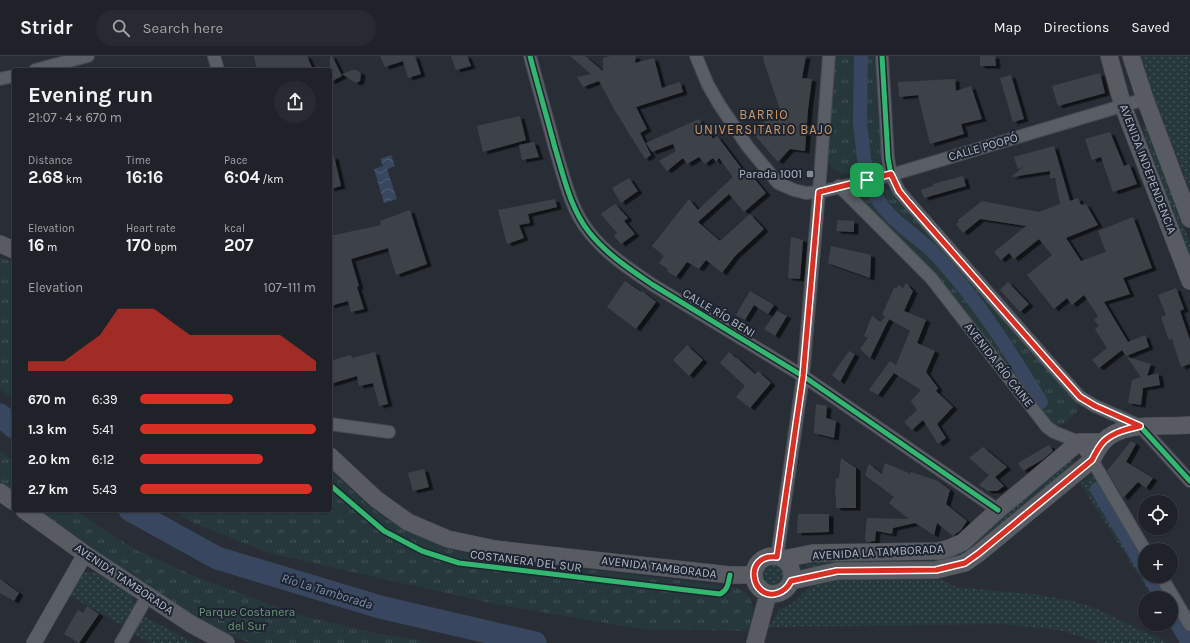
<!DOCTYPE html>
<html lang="en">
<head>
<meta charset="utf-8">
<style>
  body { margin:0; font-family:Karla,sans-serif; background:#272a30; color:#f1f3f6; height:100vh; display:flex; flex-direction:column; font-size:15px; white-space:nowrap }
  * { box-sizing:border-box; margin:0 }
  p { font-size:13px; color:#a1a4a8 }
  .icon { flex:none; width:22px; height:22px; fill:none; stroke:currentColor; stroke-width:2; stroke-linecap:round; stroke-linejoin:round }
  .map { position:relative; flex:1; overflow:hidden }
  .sheet { position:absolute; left:12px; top:12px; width:320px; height:444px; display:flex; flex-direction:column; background:#1f2228; border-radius:4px; box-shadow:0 1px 3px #0004,0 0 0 1px #3c3f45 }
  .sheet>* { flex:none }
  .buttons { position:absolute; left:1138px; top:439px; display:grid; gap:8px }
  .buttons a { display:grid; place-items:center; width:40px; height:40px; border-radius:50%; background:#1f2228; box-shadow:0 1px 3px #0004,0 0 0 1px #3c3f45; font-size:20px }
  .pin { position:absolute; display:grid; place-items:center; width:34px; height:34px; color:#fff; margin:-17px; border-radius:8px; box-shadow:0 2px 6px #0006 }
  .round { display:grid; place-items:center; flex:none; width:42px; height:42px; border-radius:21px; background:#272a30 }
  .summary { display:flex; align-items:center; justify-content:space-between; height:68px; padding:0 16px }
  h1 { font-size:22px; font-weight:700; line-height:30px }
  .stats { display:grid; grid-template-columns:repeat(3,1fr); gap:6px; height:68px; padding:4px 16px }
  .stats div { display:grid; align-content:center }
  .stats b { font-size:17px; font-weight:700 }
  .stats small { font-size:11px; font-weight:400 }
  .stats p { font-size:11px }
  .chart { height:112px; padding:8px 16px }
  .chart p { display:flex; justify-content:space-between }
  .chart svg { width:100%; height:72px; margin-top:4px; fill:#d93025; opacity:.7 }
  ul { padding:0 16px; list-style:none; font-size:13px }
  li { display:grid; grid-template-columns:64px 48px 1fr; align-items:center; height:30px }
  li i { height:10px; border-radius:5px; background:#d93025 }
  header { display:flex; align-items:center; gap:24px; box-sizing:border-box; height:56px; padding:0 20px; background:#1f2228; border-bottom:1px solid #3c3f45 }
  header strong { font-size:19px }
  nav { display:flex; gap:22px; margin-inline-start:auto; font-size:14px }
  .search { width:280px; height:36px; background:#272a30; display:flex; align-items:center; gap:10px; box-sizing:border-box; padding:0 14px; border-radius:22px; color:#a1a4a8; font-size:15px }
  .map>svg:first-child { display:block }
  .grass { fill:url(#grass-dots) }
  .park { fill:url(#park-tufts) }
  .water { fill:url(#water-waves) }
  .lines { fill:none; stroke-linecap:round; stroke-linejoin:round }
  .canal { stroke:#38475f; stroke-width:14 }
  .river { stroke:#38475f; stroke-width:23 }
  .building { fill:#3e434a; filter:url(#shadow) }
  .minor-casing { stroke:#45494f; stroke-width:14 }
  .tertiary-casing { stroke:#45494f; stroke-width:16 }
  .secondary-casing { stroke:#45494f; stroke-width:18 }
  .minor { stroke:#595d64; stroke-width:12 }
  .tertiary { stroke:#595d64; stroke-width:15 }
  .secondary { stroke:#585b62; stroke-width:17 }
  .cycleway-casing { stroke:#1d2430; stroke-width:8 }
  .cycleway { stroke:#33b770; stroke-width:5 }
  .route-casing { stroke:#fff; stroke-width:8 }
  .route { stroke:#d93025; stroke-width:5 }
  .poi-dot { fill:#838994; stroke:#1d2430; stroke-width:1.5 }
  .labels { text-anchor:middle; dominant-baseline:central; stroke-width:4; stroke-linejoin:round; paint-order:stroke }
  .street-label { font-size:12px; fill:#b3bac7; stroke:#1d2430 }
  .poi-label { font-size:12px; fill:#b3bac7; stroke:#1d2430; text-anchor:end }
  .park-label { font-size:12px; fill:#6b9777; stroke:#1d2430 }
  .neighbourhood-label { font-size:13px; letter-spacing:1px; fill:#cf9865; stroke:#1d2430 }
  .water-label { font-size:13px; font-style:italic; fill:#7c8fad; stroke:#1d2430 }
</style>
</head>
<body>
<header>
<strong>Stridr</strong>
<div class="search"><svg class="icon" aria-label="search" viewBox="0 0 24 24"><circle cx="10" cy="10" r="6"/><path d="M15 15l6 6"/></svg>Search here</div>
<nav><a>Map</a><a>Directions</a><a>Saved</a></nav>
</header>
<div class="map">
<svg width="1190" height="587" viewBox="0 0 1190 587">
  <defs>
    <pattern id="grass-dots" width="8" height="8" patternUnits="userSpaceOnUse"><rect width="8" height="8" fill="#27383c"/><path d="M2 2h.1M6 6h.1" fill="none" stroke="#445357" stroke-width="1.8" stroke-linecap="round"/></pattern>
    <pattern id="park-tufts" width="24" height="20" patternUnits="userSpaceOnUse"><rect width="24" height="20" fill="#27383c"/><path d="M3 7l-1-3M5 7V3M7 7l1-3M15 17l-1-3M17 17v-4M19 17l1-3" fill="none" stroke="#445357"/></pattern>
    <pattern id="water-waves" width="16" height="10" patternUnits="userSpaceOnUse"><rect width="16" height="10" fill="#38475f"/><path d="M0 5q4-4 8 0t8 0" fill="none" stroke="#525f74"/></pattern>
    <filter id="shadow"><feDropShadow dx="4.5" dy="2.5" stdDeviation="0" flood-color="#0009"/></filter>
  </defs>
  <rect width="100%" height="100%" fill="#292e36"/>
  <path class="grass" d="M1140,0H1190V134L1154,43Z
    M1146,69L1190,187V204L1142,71Z
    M1072,403L1076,408L1046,431L969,496L958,502L946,505L808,513L805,506L837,504L927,505C940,504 950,500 962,495Z
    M1093,419L1145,504V520H1155L1169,542H1153L1080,427Z
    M761 519a12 12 0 1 1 24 0a12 12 0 1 1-24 0Z
    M89,516L96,517L132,539L134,549L122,569L67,538L81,517Z
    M937,521L956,531L1040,539L1072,545L1095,552L1167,587H1101L1059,574L1002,568L769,571L779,554L794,546L813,528L827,525L846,522Z
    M1171,546L1190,577V587H1181L1169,568H1171Z
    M141,559L194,587H150L132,577Z"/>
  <path class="park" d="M835,0H876L878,67L883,95L880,109C877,110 875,113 872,115C861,121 838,120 830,109C827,105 827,100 827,96Z
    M874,130L888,133L1076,345L1078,350V355C1070,362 1062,374 1051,368L938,223L925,208L863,144L861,139L864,135Z
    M0,201L14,207V344L0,333Z
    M0,394L14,406V437L0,427Z
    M330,414C346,428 364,447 381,459C409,478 439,489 471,499L725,530C730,531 738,532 743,535C757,543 753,562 749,575L640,573L500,549L269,497L192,466L172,454H330Z
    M38,454H74L136,494L197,521L299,559L375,577L433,587H250L229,579L189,558Z"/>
  <path class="water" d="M391,99L395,110L387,113L397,143L384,147L374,113L383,110L380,103Z"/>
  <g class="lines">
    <path class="canal" d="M861,0L860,67L865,111
      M874,136C886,163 913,176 933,196C976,241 1009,294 1041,346
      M1097,433L1145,514
      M1149,520L1162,542
      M1171,558L1188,587"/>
    <path class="river" d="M0,359L14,371
      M130,454L217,502L380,551L535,587"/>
  </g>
  <path class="building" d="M254,0H307L313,14H257Z
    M330,0H332L342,20L330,26Z
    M380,0H415L421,18L408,22L403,5L385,11Z
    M451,0H467L471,10L456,14Z
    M570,0H585L603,15V2L611,0H636L635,7L654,2L662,32L680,26L683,36L636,51L647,73L640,77L651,99L645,103L614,53L599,25L583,31L577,21L591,18Z
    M763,0H806L802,22L812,23L808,53L805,95L790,93L778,106L752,76L780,53L763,3H764Z
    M980,0H995L996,10H980Z
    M353,14H356L361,17L360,25L356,27L342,18Z
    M1100,17L1105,37L1058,50L1052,30Z
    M1011,19L1024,63L1013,66L1000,22Z
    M955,23L956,35L971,30L982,63L961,68L964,78L930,88L918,39L899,41L898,26Z
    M520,60L526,84L483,96L477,70Z
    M699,63L703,71L705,70L713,83L717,80L745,117L748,115L766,137L744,156L729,138L698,166L720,185L750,158L764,173L735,200L722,217L706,204L699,213L687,206L676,221L667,215L668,213L659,207L664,200L652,190L689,143L698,154L733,121L719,102L716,106L713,102L705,108L699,101L687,108L683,102L667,115L659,105L676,95L673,88L652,96L646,87Z
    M1110,76L1124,110L1129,108L1137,128L1113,136L1101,101L1092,104L1085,83Z
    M534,86L539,101L522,104L519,89Z
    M1054,90L1070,145L1078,142L1081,149L1086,148L1098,169L1066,182L1081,205L1106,196L1098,175L1133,161L1152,212L1123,222L1130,238L1104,246L1128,286L1145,279L1149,291L1126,300L1122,294L1099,312L1092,304L1107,292L1095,273L1099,270L1094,264L1098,260L1084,239L1072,249L1067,242L1054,253L1027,219L1052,199L1039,183L1014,203L1009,197L1001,204L994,196L1026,170L980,163L963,177L956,168L959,166L958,164L982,145L1039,156L1060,148L1055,122H1050V115L1011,121L1023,111L1018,113L1014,101Z
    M334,100L341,130L330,133V101Z
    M963,120L966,130L924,142L921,134L933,130V128Z
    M629,122L638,135L621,147L612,132Z
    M555,143L557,151L528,158L530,167L519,169L524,182L507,188L498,154Z
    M615,148L628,162L624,165L635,178L621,188L614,180L617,177L601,158Z
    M410,154L427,208L396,219L388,192L351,203L359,230L357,231L364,253L351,256L348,245L330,250V180L381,169L380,165Z
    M838,164L854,165V176L836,175Z
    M791,181L803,184L800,223L788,222Z
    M831,190L871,199L870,222L828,207Z
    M625,225L641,236L642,235L656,246L636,273L607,251Z
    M1008,226L1029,248L1020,256L1000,234Z
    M906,227L913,235L904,255L926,264L917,287L935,295L926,316L938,332L936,335L953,351L937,368L946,382L938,388L923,364L912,374L904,366L917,354L911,345L921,334L894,317L878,339L869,334L890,305L896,309L910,275L882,259L894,232H896L899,229L903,232Z
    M1176,232L1184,253L1180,255L1190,284V308L1181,311L1172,283L1169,284L1161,261L1166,259L1158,239Z
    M750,235L774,249L768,258L754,249L745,264L736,259Z
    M777,255L787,260L775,280L764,273Z
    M872,260L881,266L885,261L889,263L870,302L860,293L868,282L864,280Z
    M687,289L703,304L689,320L673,304Z
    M849,295L855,298L840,326L832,319Z
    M375,296L388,348L379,350L373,327L359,330L357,320L330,328V305L351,299L352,302Z
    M729,296L736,302V301L755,318L758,315L771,327L750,352L736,341L745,330L720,307Z
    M1127,301L1151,308L1147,320L1158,317L1160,329L1143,332L1141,349L1128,347L1132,324L1141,321Z
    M816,348L827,350L826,362L836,365L834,382L814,377Z
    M1131,385L1136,388L1126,406L1153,422L1146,432L1138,426L1123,442L1107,415Z
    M1049,389L1053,395L1042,404L1023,415L1018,407Z
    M983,391L1007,411L995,421L1004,430L997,435H988L979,429L989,419L969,402Z
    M841,402L856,412V452H836V439H835L836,422H839Z
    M885,407L911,418V416L938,425L950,434L946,448L967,465L961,474L953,480L937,467L934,479L915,467L893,472L892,478L876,475L875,485L866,486L865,481L867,462L909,463L889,447L894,441L865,419L869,408L882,418Z
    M424,413L429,431L413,435L408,417Z
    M798,458H829V476L797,477Z
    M0,523L19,537L14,545L0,537Z
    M87,550L99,558L79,587L64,578L78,554L83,557Z"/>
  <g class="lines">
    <defs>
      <path id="minor" d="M214,0L218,14
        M530,0C538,31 547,61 555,92C564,121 570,152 589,176C606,198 631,214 653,229L803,320L998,454
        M696,0L708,29L719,48L748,91L778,127L794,134L806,137L819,136L891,119L1145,43
        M882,0L888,102L891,119L899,135L1047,304L1080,341L1095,350L1140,370L1190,425
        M35,14L88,0
        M0,23L14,20
        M839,130L931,222L1047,371L1054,376L1079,386L1092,404L1145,494
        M330,368L389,376
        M777,501L803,320L819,136L829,0
        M1161,520L1190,569
        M121,587L148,539"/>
      <path id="tertiary" d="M34,587L85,498"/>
      <path id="secondary" d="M1109,0L1123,50L1190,225
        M1131,0L1145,43L1190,163
        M0,188L14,194
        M330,400L376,443L408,466L448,483L495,493L730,519H754
        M0,436L14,446
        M24,454L85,498L191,568L226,587
        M754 519a19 19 0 1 1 38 0a19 19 0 1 1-38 0Z
        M783,503L813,497L939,495L950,492L963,486L998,454L1079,386H1103
        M791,525L837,515L936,514L965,507L979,497L1092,404C1095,398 1099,391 1103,386C1123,364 1163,372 1190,369
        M755,587L768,538"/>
    </defs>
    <use href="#minor" class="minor-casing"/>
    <use href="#tertiary" class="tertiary-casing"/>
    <use href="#secondary" class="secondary-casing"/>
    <use href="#minor" class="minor"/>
    <use href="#tertiary" class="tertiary"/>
    <use href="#secondary" class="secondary"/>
    <defs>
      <path id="cycleway" d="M530,0C538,31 547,61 555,92C564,121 570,152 589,176C606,198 631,214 653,229L803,320L998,454
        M882,0L888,102L891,119L899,135L1047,304L1080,341L1095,350L1140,370L1190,425
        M330,429L384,475L422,495L459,507L720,538C728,534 728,528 730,519"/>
    </defs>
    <use href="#cycleway" class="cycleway-casing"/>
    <use href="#cycleway" class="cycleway"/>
  </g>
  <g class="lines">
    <defs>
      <path id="route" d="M891,118L899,135L909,147L1047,304L1080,341L1095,350L1140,370C1127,373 1114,376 1104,385C1099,390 1095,398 1092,404L979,497L965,507L936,514L837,515L791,525C788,531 784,535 778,537C751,546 742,497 777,501L803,320L819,136Z"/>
    </defs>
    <use href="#route" class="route-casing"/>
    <use href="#route" class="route"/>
  </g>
  <rect class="poi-dot" x="806" y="114" width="8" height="8" rx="2"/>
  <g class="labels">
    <g class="street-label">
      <text transform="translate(983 91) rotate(-16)">CALLE POOPÓ</text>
      <text transform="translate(1148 113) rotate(69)">AVENIDA INDEPENDENCIA</text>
      <text transform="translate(719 257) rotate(31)">CALLE RÍO BENI</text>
      <text transform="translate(999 309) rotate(52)">AVENIDA RÍO CAINE</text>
      <text transform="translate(878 496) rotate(-3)">AVENIDA LA TAMBORADA</text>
      <text transform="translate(526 505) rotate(7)">COSTANERA DEL SUR</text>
      <text transform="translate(659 511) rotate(7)">AVENIDA TAMBORADA</text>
      <text transform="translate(124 523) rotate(34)">AVENIDA TAMBORADA</text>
    </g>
    <g class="poi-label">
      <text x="802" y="118">Parada 1001</text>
    </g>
    <g class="park-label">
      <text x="247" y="556">Parque Costanera<tspan x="247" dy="14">del Sur</tspan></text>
    </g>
    <g class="neighbourhood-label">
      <text x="764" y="58">BARRIO<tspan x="764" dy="15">UNIVERSITARIO BAJO</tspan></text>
    </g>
    <g class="water-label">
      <text transform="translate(327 535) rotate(17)">Río La Tamborada</text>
    </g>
  </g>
</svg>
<div class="buttons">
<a><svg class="icon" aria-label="locate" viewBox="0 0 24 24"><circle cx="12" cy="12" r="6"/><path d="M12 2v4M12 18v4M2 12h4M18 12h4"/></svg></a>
<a>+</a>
<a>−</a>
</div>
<div class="pin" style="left:867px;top:124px;background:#1e9e55"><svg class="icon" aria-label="arrive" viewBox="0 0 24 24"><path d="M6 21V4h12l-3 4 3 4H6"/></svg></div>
<section class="sheet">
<div class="summary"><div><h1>Evening run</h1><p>21:07 · 4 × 670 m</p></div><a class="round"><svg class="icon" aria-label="share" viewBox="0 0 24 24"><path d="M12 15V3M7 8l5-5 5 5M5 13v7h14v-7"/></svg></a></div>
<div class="stats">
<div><p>Distance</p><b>2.68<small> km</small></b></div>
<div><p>Time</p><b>16:16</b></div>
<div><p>Pace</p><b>6:04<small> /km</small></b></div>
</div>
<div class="stats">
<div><p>Elevation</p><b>16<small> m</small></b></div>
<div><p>Heart rate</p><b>170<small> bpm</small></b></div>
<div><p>kcal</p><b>207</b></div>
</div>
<div class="chart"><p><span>Elevation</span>107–111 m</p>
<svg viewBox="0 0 160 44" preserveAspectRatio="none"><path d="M0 44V38L10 38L20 38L30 30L40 22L50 6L60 6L70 6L80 14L90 22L100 22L110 22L120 22L130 22L140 22L150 30L160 38V44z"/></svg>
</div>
<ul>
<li><b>670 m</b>6:39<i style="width:53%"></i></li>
<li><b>1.3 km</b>5:41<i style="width:100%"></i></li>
<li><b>2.0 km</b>6:12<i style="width:70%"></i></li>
<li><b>2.7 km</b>5:43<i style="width:98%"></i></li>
</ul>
</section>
</div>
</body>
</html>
